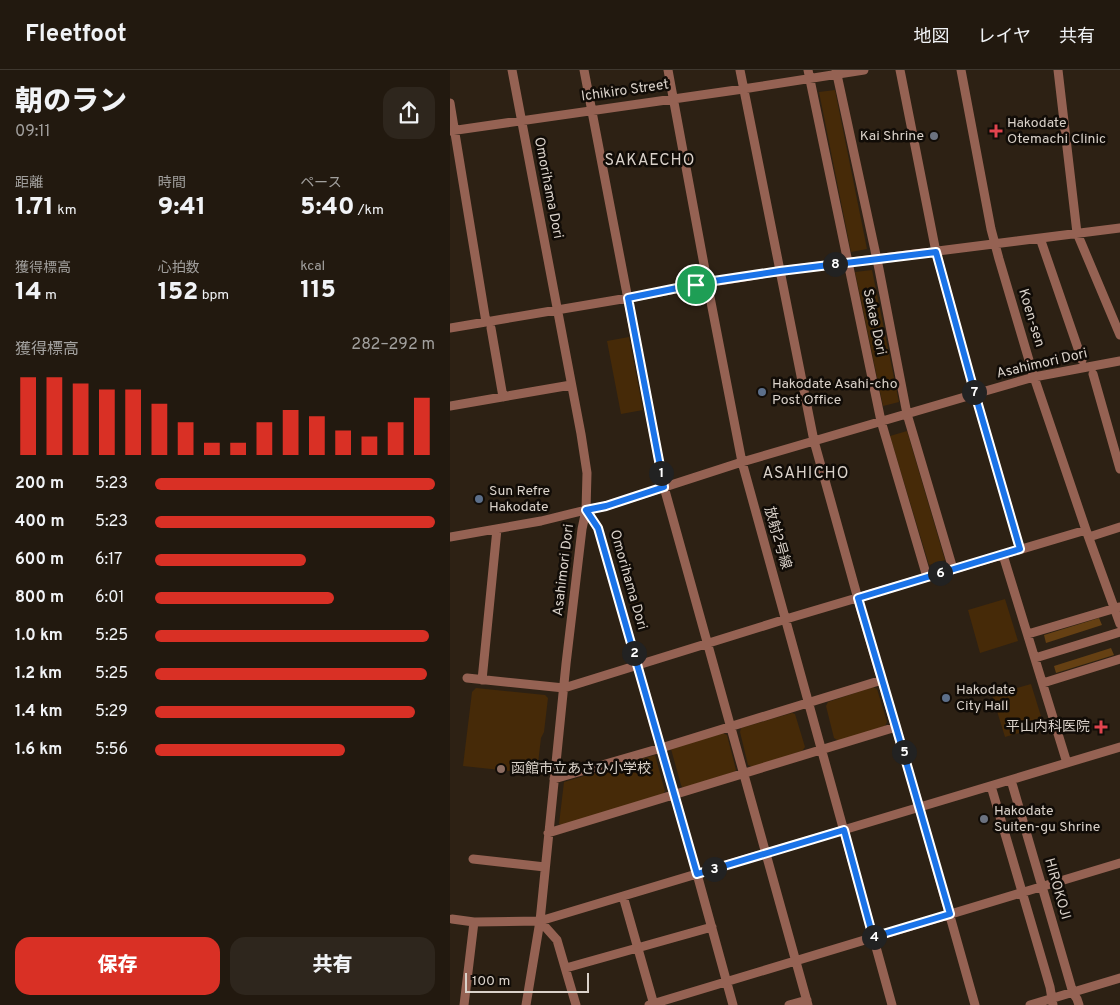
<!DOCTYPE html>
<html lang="ja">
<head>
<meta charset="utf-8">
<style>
  body { margin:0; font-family:Overpass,"Noto Sans JP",sans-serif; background:#2e261d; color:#f1f3f6; height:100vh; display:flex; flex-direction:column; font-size:19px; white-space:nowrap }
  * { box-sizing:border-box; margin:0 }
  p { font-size:16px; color:#a2a09e }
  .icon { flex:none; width:28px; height:28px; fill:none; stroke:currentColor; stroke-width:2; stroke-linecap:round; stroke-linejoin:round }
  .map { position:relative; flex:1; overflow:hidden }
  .panel { display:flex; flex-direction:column; background:#22190f; width:450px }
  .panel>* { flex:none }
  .scale { position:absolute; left:15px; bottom:12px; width:124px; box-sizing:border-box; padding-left:5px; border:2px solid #dad2ca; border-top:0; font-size:14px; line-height:18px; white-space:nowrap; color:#dad2ca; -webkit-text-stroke:4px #110c07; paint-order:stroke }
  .pin { position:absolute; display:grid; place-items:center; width:42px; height:42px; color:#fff; margin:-21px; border:2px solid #fff; border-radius:50%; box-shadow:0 1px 5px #0007 }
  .km { position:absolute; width:25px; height:25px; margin:-12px; border-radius:50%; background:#222; color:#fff; font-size:14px; line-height:25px; text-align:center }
  .round { display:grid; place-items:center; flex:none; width:52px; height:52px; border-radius:15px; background:#2e261d }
  .head { display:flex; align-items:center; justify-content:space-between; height:85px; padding:0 15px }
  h1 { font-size:28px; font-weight:800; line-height:38px }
  .stats { display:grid; grid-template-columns:repeat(3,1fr); gap:8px; height:85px; padding:5px 15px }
  .stats div { display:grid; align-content:center }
  .stats b { font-size:25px; font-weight:800 }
  .stats small { font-size:14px; font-weight:400 }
  .stats p { font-size:14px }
  .chart { height:140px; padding:10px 15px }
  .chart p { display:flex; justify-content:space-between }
  .chart svg { width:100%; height:90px; margin-top:5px; stroke:#d93025; stroke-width:6 }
  .primary-button { display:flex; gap:10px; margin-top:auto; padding:10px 15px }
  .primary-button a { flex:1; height:58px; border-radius:15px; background:#d93025; color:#fff; font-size:20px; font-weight:800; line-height:58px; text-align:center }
  .primary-button a+a { background:#2e261d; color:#f1f3f6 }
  ul { padding:0 15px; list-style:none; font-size:16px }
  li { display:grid; grid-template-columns:80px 60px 1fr; align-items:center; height:38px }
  li i { height:12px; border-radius:6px; background:#d93025 }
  header { display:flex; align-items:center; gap:30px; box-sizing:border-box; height:70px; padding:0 25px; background:#22190f; border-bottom:1px solid #3f382f }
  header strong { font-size:24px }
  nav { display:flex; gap:28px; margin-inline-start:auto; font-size:18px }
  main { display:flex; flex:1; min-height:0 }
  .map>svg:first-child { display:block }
  .green { fill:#462a08 }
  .forest { fill:#654013 }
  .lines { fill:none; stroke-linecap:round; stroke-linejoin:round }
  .minor { stroke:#956253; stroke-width:9 }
  .route-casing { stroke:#fff; stroke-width:10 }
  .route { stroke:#1a73e8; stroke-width:6 }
  .health-dot { fill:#e0444e; stroke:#110c07; stroke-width:2 }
  .worship-dot { fill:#6b7280; stroke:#110c07; stroke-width:2 }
  .service-dot { fill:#5c6f8a; stroke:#110c07; stroke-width:2 }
  .education-dot { fill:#8d6e63; stroke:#110c07; stroke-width:2 }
  .labels { text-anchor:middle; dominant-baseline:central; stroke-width:5; stroke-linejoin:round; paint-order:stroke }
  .street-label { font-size:14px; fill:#dad2ca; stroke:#110c07 }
  .poi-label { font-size:14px; fill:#dad2ca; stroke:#110c07; text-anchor:start }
  .quarter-label { font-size:16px; letter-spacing:1px; fill:#dad2ca; stroke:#110c07 }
</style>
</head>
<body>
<header>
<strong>Fleetfoot</strong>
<nav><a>地図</a><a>レイヤ</a><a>共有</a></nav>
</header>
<main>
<section class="panel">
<div class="head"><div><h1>朝のラン</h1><p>09:11</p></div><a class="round"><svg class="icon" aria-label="share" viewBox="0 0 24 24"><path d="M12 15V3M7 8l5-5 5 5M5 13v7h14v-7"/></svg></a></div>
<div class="stats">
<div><p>距離</p><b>1.71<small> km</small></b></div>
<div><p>時間</p><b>9:41</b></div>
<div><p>ペース</p><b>5:40<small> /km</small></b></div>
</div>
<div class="stats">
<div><p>獲得標高</p><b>14<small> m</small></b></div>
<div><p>心拍数</p><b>152<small> bpm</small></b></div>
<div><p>kcal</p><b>115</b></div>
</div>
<div class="chart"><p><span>獲得標高</span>282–292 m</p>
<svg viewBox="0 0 160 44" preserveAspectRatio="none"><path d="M5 44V6M15 44V6M25 44V9M35 44V12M45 44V12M55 44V19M65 44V28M75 44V38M85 44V38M95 44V28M105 44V22M115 44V25M125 44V32M135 44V35M145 44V28M155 44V16"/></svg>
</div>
<ul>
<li><b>200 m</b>5:23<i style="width:100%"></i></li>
<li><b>400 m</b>5:23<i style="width:100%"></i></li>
<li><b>600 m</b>6:17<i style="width:54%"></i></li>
<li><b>800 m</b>6:01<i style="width:64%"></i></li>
<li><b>1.0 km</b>5:25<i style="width:98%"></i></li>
<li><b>1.2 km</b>5:25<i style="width:97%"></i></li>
<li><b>1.4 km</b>5:29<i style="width:93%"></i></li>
<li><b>1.6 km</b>5:56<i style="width:68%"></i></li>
</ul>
<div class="primary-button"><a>保存</a><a>共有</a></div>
</section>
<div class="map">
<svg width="670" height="935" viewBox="0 0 670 935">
  <rect width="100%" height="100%" fill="#2d2114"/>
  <path class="green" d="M385,20L417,179L401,182L369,22Z
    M422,200L449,332L433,336L405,202Z
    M179,267L193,340L171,344L157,271Z
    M457,361L495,490L479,495L440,366Z
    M555,529L568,571L530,583L518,540Z
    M581,614L594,656L555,667L542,625Z
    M423,617L427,619L437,652L435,656L389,671L384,668L376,636L378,632Z
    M26,618L95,625L98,628L94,662L91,668L87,702H70L13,696L22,622Z
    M342,643L345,644L355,677L352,681L303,697L298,695L290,662L291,658Z
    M273,663L277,665L286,700L284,702L233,718L231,715L221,679Z
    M205,685L215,721L213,724L112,755L109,754L114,712Z"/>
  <path class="forest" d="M649,548L652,555L596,573L594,565Z
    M661,578L664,585L606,603L604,596Z"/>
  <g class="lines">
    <path class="minor" d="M62,0L131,364L137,403L136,440L148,458L247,804L283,935
      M134,0L214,417L358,935
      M218,0L260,227L292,392L442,935
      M290,0L364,371L410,536L469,736L525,935
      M358,0L431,351L477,507
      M386,0L429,199L457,344L503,499
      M450,0L486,182L525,324L570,479
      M511,0L541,159L549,189L584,307L636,460L670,554
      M608,0L627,163L670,265
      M0,33L36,252
      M0,61L293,19L414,0
      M590,168L632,290
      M0,258L178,228L257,213L330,201L670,158
      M41,258L53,327
      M643,304L670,399
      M0,336L121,315
      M0,467L91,451L136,440
      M639,467L670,457
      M553,485L617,693
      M578,564L669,537
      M585,588L670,562
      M17,608L114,618L336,549L636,460
      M32,610L47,459
      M593,613L670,589
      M104,709L211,678L432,610
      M561,710L623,923L627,929L629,935
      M541,716L600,917L603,935
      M98,763L446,657
      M23,789L95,797
      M173,826L204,935
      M2,849L24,852
      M90,851L107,870L126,935
      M116,898L262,857
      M14,935L24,852L90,851L670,677
      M76,935L90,851L116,594L132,459L136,440L156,436L292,392L525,324L584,307L670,291
      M199,935L670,793
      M339,935L357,930
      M580,935L670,908"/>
  </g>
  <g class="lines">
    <defs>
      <path id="route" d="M486,182L525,324L570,479L408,528L446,657L500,844L423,867L394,760L247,804L148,458L136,440L156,436L214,417L178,228L257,212L330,201Z"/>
    </defs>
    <use href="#route" class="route-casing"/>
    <use href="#route" class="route"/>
  </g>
  <g class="health-dot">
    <path d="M543.5 53.5h5v5h5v5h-5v5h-5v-5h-5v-5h5z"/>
    <path d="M648.5 649.5h5v5h5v5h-5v5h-5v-5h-5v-5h5z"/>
  </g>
  <g class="worship-dot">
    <circle cx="484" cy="66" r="5"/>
    <circle cx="534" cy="749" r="5"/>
  </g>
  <g class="service-dot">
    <circle cx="312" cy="322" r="5"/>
    <circle cx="29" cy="429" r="5"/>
    <circle cx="496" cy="628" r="5"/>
  </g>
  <circle class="education-dot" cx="51" cy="699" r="5"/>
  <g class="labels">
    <g class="street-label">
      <text transform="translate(175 21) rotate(-8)">Ichikiro Street</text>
      <text transform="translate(98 118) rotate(79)">Omorihama Dori</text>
      <text transform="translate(581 248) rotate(73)">Koen-sen</text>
      <text transform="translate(424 252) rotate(78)">Sakae Dori</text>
      <text transform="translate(592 294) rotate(-13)">Asahimori Dori</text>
      <text transform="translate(327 468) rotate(74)">放射2号線</text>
      <text transform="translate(114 500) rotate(-83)">Asahimori Dori</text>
      <text transform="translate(178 510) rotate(74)">Omorihama Dori</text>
      <text transform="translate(607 819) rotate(74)">HIROKOJI</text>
    </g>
    <g class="poi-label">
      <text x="557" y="53">Hakodate<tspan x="557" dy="16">Otemachi Clinic</tspan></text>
      <text x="474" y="66" text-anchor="end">Kai Shrine</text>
      <text x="322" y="314">Hakodate Asahi-cho<tspan x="322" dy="16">Post Office</tspan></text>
      <text x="39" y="421">Sun Refre<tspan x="39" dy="16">Hakodate</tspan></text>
      <text x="506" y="620">Hakodate<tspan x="506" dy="16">City Hall</tspan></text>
      <text x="640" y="657" text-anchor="end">平山内科医院</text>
      <text x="61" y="699">函館市立あさひ小学校</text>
      <text x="544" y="741">Hakodate<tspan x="544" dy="16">Suiten-gu Shrine</tspan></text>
    </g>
    <g class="quarter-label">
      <text x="200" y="91">SAKAECHO</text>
      <text x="356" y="404">ASAHICHO</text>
    </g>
  </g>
</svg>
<div class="scale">100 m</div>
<div class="pin" style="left:246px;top:215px;background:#1e9e55"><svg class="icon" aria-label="arrive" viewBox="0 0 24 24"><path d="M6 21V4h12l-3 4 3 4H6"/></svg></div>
<b class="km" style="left:211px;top:403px">1</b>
<b class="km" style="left:184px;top:583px">2</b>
<b class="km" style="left:264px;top:799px">3</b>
<b class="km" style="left:424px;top:867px">4</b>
<b class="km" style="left:454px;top:682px">5</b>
<b class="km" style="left:490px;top:503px">6</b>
<b class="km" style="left:524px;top:322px">7</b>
<b class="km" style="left:385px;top:194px">8</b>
</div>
</main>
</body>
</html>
